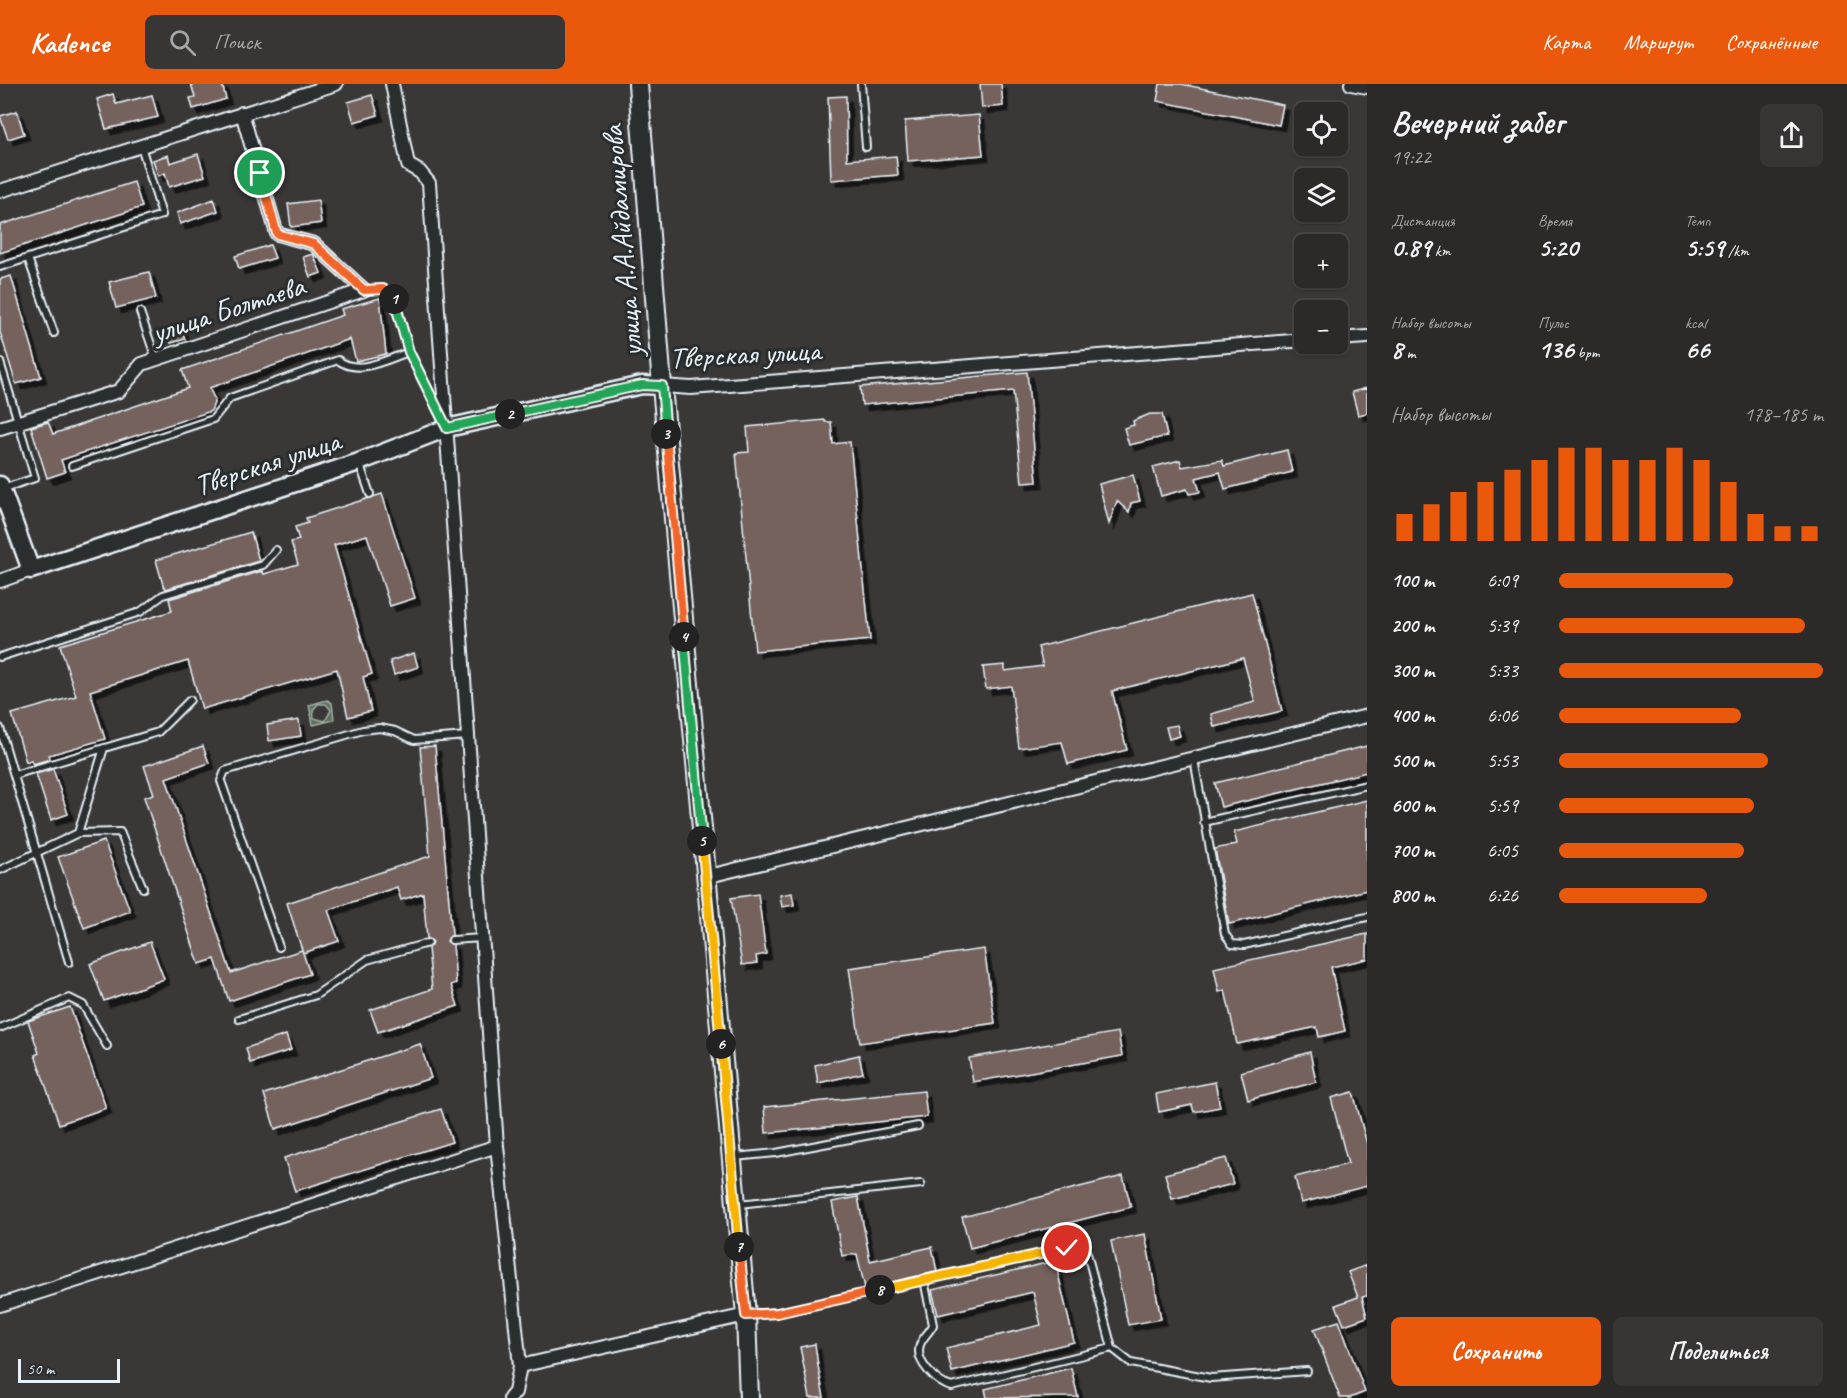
<!DOCTYPE html>
<html lang="ru">
<head>
<meta charset="utf-8">
<style>
  body { margin:0; font-family:Caveat,sans-serif; background:#373635; color:#f1f3f6; height:100vh; display:flex; flex-direction:column; font-size:22px; white-space:nowrap }
  * { box-sizing:border-box; margin:0 }
  p { font-size:20px; color:#a6a7a8 }
  .icon { flex:none; width:33px; height:33px; fill:none; stroke:currentColor; stroke-width:2; stroke-linecap:round; stroke-linejoin:round }
  .map { position:relative; flex:1; overflow:hidden }
  .drawer { display:flex; flex-direction:column; background:#2b2a29; width:480px }
  .drawer>* { flex:none }
  .buttons { position:absolute; left:1294px; top:18px; display:grid; gap:12px }
  .buttons a { display:grid; place-items:center; width:54px; height:54px; border-radius:9px; background:#2b2a29; box-shadow:0 2px 4px #0004,0 0 0 2px #474646; font-size:30px }
  .scale { position:absolute; left:18px; bottom:15px; width:102px; box-sizing:border-box; padding-left:6px; border:3px solid #e8f1f8; border-top:0; font-size:16px; line-height:21px; white-space:nowrap; color:#e8f1f8; -webkit-text-stroke:4px #2a2d2e; paint-order:stroke }
  .pin { position:absolute; display:grid; place-items:center; width:51px; height:51px; color:#fff; margin:-26px; border:3px solid #fff; border-radius:50%; box-shadow:0 2px 6px #0007 }
  .km { position:absolute; width:30px; height:30px; margin:-15px; border-radius:50%; background:#222; color:#fff; font-size:16px; line-height:30px; text-align:center }
  .round { display:grid; place-items:center; flex:none; width:63px; height:63px; border-radius:9px; background:#373635 }
  .summary { display:flex; align-items:center; justify-content:space-between; height:102px; padding:0 24px }
  h1 { font-size:33px; font-weight:700; line-height:45px }
  .figures { display:grid; grid-template-columns:repeat(3,1fr); gap:9px; height:102px; padding:6px 24px }
  .figures div { display:grid; align-content:center }
  .figures b { font-size:26px; font-weight:700 }
  .figures small { font-size:16px; font-weight:400 }
  .figures p { font-size:16px }
  .chart { height:168px; padding:12px 24px }
  .chart p { display:flex; justify-content:space-between }
  .chart svg { width:100%; height:108px; margin-top:6px; stroke:#ea580c; stroke-width:6 }
  .action { display:flex; gap:12px; margin-top:auto; padding:12px 24px }
  .action a { flex:1; height:69px; border-radius:9px; background:#ea580c; color:#fff; font-size:24px; font-weight:700; line-height:69px; text-align:center }
  .action a+a { background:#373635; color:#f1f3f6 }
  ul { padding:0 24px; list-style:none; font-size:20px }
  li { display:grid; grid-template-columns:96px 72px 1fr; align-items:center; height:45px }
  li i { height:15px; border-radius:8px; background:#ea580c }
  header { display:flex; align-items:center; gap:36px; box-sizing:border-box; height:84px; padding:0 30px; background:#ea580c; color:#fff }
  header strong { font-size:28px }
  nav { display:flex; gap:33px; margin-inline-start:auto; font-size:21px }
  .search { width:420px; height:54px; background:#373635; display:flex; align-items:center; gap:15px; box-sizing:border-box; padding:0 21px; border-radius:9px; color:#a6a7a8; font-size:22px }
  main { display:flex; flex:1; min-height:0 }
  .map>svg:first-child { display:block }
  .green { fill:#5d705a; stroke:#a2b0a9; stroke-width:1.5; fill-rule:evenodd }
  .building { fill:#74625d; stroke:#e8f1f8; stroke-width:1.5; filter:url(#shadow) }
  .lines { fill:none; stroke-linecap:round; stroke-linejoin:round }
  .service-casing { stroke:#e8f1f8; stroke-width:10 }
  .minor-casing { stroke:#e8f1f8; stroke-width:16 }
  .tertiary-casing { stroke:#e8f1f8; stroke-width:21 }
  .secondary-casing { stroke:#e8f1f8; stroke-width:22 }
  .service { stroke:#2a2d2e; stroke-width:6 }
  .minor { stroke:#2a2d2e; stroke-width:12 }
  .tertiary { stroke:#2a2d2e; stroke-width:16 }
  .secondary { stroke:#2a2d2e; stroke-width:18 }
  .split-1-casing { stroke:#fff; stroke-width:12 }
  .split-2-casing { stroke:#fff; stroke-width:12 }
  .split-3-casing { stroke:#fff; stroke-width:12 }
  .split-4-casing { stroke:#fff; stroke-width:12 }
  .split-5-casing { stroke:#fff; stroke-width:12 }
  .split-6-casing { stroke:#fff; stroke-width:12 }
  .split-7-casing { stroke:#fff; stroke-width:12 }
  .split-8-casing { stroke:#fff; stroke-width:12 }
  .split-9-casing { stroke:#fff; stroke-width:12 }
  .split-1 { stroke:#f0652b; stroke-width:8 }
  .split-2 { stroke:#22a559; stroke-width:8 }
  .split-3 { stroke:#22a559; stroke-width:8 }
  .split-4 { stroke:#f0652b; stroke-width:8 }
  .split-5 { stroke:#22a559; stroke-width:8 }
  .split-6 { stroke:#f5b400; stroke-width:8 }
  .split-7 { stroke:#f5b400; stroke-width:8 }
  .split-8 { stroke:#f0652b; stroke-width:8 }
  .split-9 { stroke:#f5b400; stroke-width:8 }
  .labels { text-anchor:middle; dominant-baseline:central; stroke-width:6; stroke-linejoin:round; paint-order:stroke }
  .street-label { font-size:30px; fill:#e8f1f8; stroke:#2a2d2e }
</style>
</head>
<body>
<header>
<strong>Kadence</strong>
<div class="search"><svg class="icon" aria-label="search" viewBox="0 0 24 24"><circle cx="10" cy="10" r="6"/><path d="M15 15l6 6"/></svg>Поиск</div>
<nav><a>Карта</a><a>Маршрут</a><a>Сохранённые</a></nav>
</header>
<main>
<div class="map">
<svg width="1367" height="1314" viewBox="0 0 1367 1314">
  <defs>
    <filter id="shadow"><feDropShadow dx="5.5" dy="5.5" stdDeviation="0" flood-color="#0009"/></filter>
  </defs>
  <rect width="100%" height="100%" fill="#393837"/>
  <filter id="ink" filterUnits="userSpaceOnUse"><feTurbulence type="fractalNoise" baseFrequency=".0167" numOctaves="2"/><feDisplacementMap in="SourceGraphic" scale="12" xChannelSelector="R" yChannelSelector="G"/><feConvolveMatrix kernelMatrix="1 2 1 2 8 2 1 2 1" color-interpolation-filters="sRGB"/></filter>
  <g filter="url(#ink)">
    <path class="green" d="M327,616L332,619L334,636L313,641L309,621ZM318,620H326L331,626L325,637L314,634L313,626Z"/>
    <path class="building" d="M191,0H222L226,15L193,25L190,14L195,13Z
      M980,0H1001L1003,22L982,24Z
      M1160,0H1181L1283,21L1279,41L1157,17Z
      M113,10L116,20L152,11L158,33L106,45L97,15Z
      M372,11L378,31L354,38L348,18Z
      M846,12L847,76L896,72L898,91L831,96L828,13Z
      M17,27L24,50L8,55L0,32Z
      M979,31L983,71L908,77L905,37Z
      M198,70L205,92L169,103L165,89L158,92L153,76L168,71L170,79Z
      M134,98L142,123L0,169V141Z
      M214,115L218,127L180,140L177,129Z
      M318,116L321,139L291,143L288,120Z
      M270,161L275,174L239,185L235,172Z
      M313,170L321,189L310,193L303,173Z
      M149,188L156,214L116,224L109,198Z
      M11,192L41,293L16,300L0,248V195Z
      M380,214L386,270L356,277L350,255L209,304L215,316L211,327L61,376L65,388L47,394L31,343L48,338L53,350L188,304L182,286L343,231L341,225Z
      M180,242L185,255L171,259L167,247Z
      M1027,288L1037,398L1022,399L1013,307L862,321L860,303Z
      M1367,304V329L1358,331L1352,308Z
      M1150,330H1162L1167,352L1129,361L1124,344L1134,341L1133,337Z
      M825,336V338H831L833,360L850,358L870,556L755,567L736,369L749,368L747,343Z
      M1287,366L1292,388L1225,405L1220,388L1196,394L1200,408L1189,410L1187,405L1161,412L1153,383L1180,376L1182,383L1222,376L1224,382Z
      M1133,391L1140,417L1131,419L1129,428L1117,417L1109,440L1099,400Z
      M382,410L415,514L390,522L367,451L334,461L372,590L363,593L371,627L348,633L337,585L202,625L188,577L90,607L105,655L49,671L50,675L33,680L31,676L26,678L12,630L76,612L60,561L172,527L169,515L262,487L264,490L298,480L291,458L299,456L295,443L308,439L306,434Z
      M251,448L259,477L166,505L163,501L156,476Z
      M1252,509L1282,627L1214,643L1211,630L1255,618L1243,574L1112,607L1127,666L1068,680L1062,658L1019,664L1011,602L986,605L983,583L1005,581V587L1043,582L1038,563Z
      M414,569L418,583L394,591L390,577Z
      M299,636L301,652L269,657L267,641Z
      M1177,641L1180,652L1169,655L1166,643Z
      M203,662L209,679L166,694L231,889L302,866L310,890L229,917L215,875L199,880L144,713L154,710L144,682Z
      M435,662L452,851L447,857L453,861L456,899L451,901L458,922L378,948L370,926L432,905L428,864L433,858L427,854L423,809L401,816L397,803L328,826L339,857L303,869L287,819L430,772L420,663Z
      M1367,662V688L1221,723L1215,699Z
      M53,685L68,730L51,736L36,690Z
      M1367,716V806L1229,840L1215,765L1237,760L1234,748Z
      M104,757L130,827L84,844L58,773Z
      M792,809L794,821L782,823L780,811Z
      M758,810L766,870L756,872L757,879L742,881L731,814Z
      M1367,850V875L1331,883L1345,947L1319,953L1317,943L1237,960L1225,906L1219,908L1214,884Z
      M150,858L164,895L104,917L90,880Z
      M984,865L995,939L860,959L849,884Z
      M70,923L106,1024L59,1040L35,971L39,969L28,937Z
      M1118,948L1122,972L973,998L969,974Z
      M286,951L291,966L250,979L246,964Z
      M420,960L431,994L275,1045L264,1010Z
      M1310,968L1316,998L1248,1016L1241,988Z
      M859,971L863,989L818,999L815,981Z
      M1215,998L1220,1023L1194,1028L1192,1021L1159,1028L1156,1010Z
      M924,1007L927,1033L766,1049L764,1023Z
      M1353,1008L1367,1060V1102L1301,1119L1295,1093L1348,1080L1331,1014Z
      M441,1025L452,1058L295,1107L284,1074Z
      M1226,1074L1233,1100L1172,1115L1165,1090Z
      M1123,1092L1131,1123L970,1164L962,1133Z
      M858,1113L870,1177L932,1163L937,1188L865,1204L857,1170L842,1172L832,1118Z
      M1145,1150L1161,1235L1128,1241L1111,1157Z
      M1055,1177L1074,1258L952,1288L946,1264L1041,1241L1033,1208L938,1231L932,1206Z
      M1367,1181V1212L1362,1213L1367,1233L1344,1241L1336,1221L1358,1213L1348,1188Z
      M1339,1237L1365,1308L1350,1314H1340L1314,1245Z
      M815,1260L818,1282L824,1314H810L800,1263Z
      M1071,1284L1078,1313L987,1314L985,1305Z"/>
    <g class="lines">
      <defs>
        <path id="service" d="M861,0L866,63
          M28,174L54,249
          M0,183L162,131L141,62
          M364,206L383,205L393,210L409,268L443,336
          M140,228L156,275
          M0,278L35,394L2,405
          M359,378L370,410
          M72,382L213,335L230,314L338,276C358,292 387,275 409,268
          M0,573L140,528L163,511L263,481L276,466
          M0,644L69,878
          M1194,675L1225,850L1232,860L1244,861L1367,833
          M14,691L158,648L190,616
          M1204,738L1367,701
          M78,749L120,748L143,804
          M0,786L78,749L104,664
          M452,856L482,854
          M279,863L221,697L225,687L363,646L380,644L395,647L414,656L468,652
          M239,935L316,911L367,876L428,859
          M0,944L69,914L83,921L107,962
          M734,1073L776,1069L918,1042
          M739,1120L921,1100
          M749,1230L777,1229L1067,1164H1079L1087,1169L1112,1264L952,1303C938,1300 914,1278 920,1261C922,1254 929,1249 933,1241L924,1196
          M1112,1264L1131,1279L1211,1294L1307,1287"/>
        <path id="minor" d="M392,0L408,81L420,88L429,99L497,1062L520,1282L746,1231
          M1351,0L1367,3
          M0,107L336,0
          M1338,255L1367,253
          M662,302L691,304L1305,256
          M0,344L119,307L142,280L364,206L314,160L277,150L242,29
          M0,497L31,486
          M705,793L1367,632
          M0,1221L497,1062
          M510,1314L515,1308L520,1282"/>
        <path id="tertiary" d="M0,401L31,486L359,378L447,344L642,301L662,302"/>
        <path id="secondary" d="M638,0L662,302L746,1231L749,1314"/>
      </defs>
      <use href="#service" class="service-casing"/>
      <use href="#minor" class="minor-casing"/>
      <use href="#tertiary" class="tertiary-casing"/>
      <use href="#secondary" class="secondary-casing"/>
      <use href="#service" class="service"/>
      <use href="#minor" class="minor"/>
      <use href="#tertiary" class="tertiary"/>
      <use href="#secondary" class="secondary"/>
    </g>
  </g>
  <g class="lines" filter="url(#ink)">
    <defs>
      <path id="split-1" d="M260,89L277,150L314,160L364,206L383,205L393,210L394,215"/>
      <path id="split-2" d="M394,215L409,268L447,344L510,330"/>
      <path id="split-3" d="M510,330L642,301L662,302L666,350"/>
      <path id="split-4" d="M666,350L684,553"/>
      <path id="split-5" d="M684,553L702,757"/>
      <path id="split-6" d="M702,757L721,960"/>
      <path id="split-7" d="M721,960L739,1163"/>
      <path id="split-8" d="M739,1163L746,1231L777,1229L880,1206"/>
      <path id="split-9" d="M880,1206L1067,1164"/>
    </defs>
    <use href="#split-1" class="split-1-casing"/>
    <use href="#split-2" class="split-2-casing"/>
    <use href="#split-3" class="split-3-casing"/>
    <use href="#split-4" class="split-4-casing"/>
    <use href="#split-5" class="split-5-casing"/>
    <use href="#split-6" class="split-6-casing"/>
    <use href="#split-7" class="split-7-casing"/>
    <use href="#split-8" class="split-8-casing"/>
    <use href="#split-9" class="split-9-casing"/>
    <use href="#split-1" class="split-1"/>
    <use href="#split-2" class="split-2"/>
    <use href="#split-3" class="split-3"/>
    <use href="#split-4" class="split-4"/>
    <use href="#split-5" class="split-5"/>
    <use href="#split-6" class="split-6"/>
    <use href="#split-7" class="split-7"/>
    <use href="#split-8" class="split-8"/>
    <use href="#split-9" class="split-9"/>
  </g>
  <g class="labels">
    <g class="street-label">
      <text transform="translate(622 157) rotate(-95)">улица А.А.Айдамирова</text>
      <text transform="translate(228 225) rotate(-18)">улица Болтаева</text>
      <text transform="translate(745 270) rotate(-3)">Тверская улица</text>
      <text transform="translate(267 379) rotate(-18)">Тверская улица</text>
    </g>
  </g>
</svg>
<div class="buttons">
<a><svg class="icon" aria-label="locate" viewBox="0 0 24 24"><circle cx="12" cy="12" r="6"/><path d="M12 2v4M12 18v4M2 12h4M18 12h4"/></svg></a>
<a><svg class="icon" aria-label="layers" viewBox="0 0 24 24"><path d="M12 4l9 5-9 5-9-5zM3 14l9 5 9-5"/></svg></a>
<a>+</a>
<a>−</a>
</div>
<div class="scale">50 m</div>
<div class="pin" style="left:260px;top:89px;background:#1e9e55"><svg class="icon" aria-label="arrive" viewBox="0 0 24 24"><path d="M6 21V4h12l-3 4 3 4H6"/></svg></div>
<div class="pin" style="left:1067px;top:1164px;background:#d93025"><svg class="icon" aria-label="check" viewBox="0 0 24 24"><path d="M5 12l5 5 9-10"/></svg></div>
<b class="km" style="left:394px;top:215px">1</b>
<b class="km" style="left:510px;top:330px">2</b>
<b class="km" style="left:666px;top:350px">3</b>
<b class="km" style="left:684px;top:553px">4</b>
<b class="km" style="left:702px;top:757px">5</b>
<b class="km" style="left:721px;top:960px">6</b>
<b class="km" style="left:739px;top:1163px">7</b>
<b class="km" style="left:880px;top:1206px">8</b>
</div>
<section class="drawer">
<div class="summary"><div><h1>Вечерний забег</h1><p>19:22</p></div><a class="round"><svg class="icon" aria-label="share" viewBox="0 0 24 24"><path d="M12 15V3M7 8l5-5 5 5M5 13v7h14v-7"/></svg></a></div>
<div class="figures">
<div><p>Дистанция</p><b>0.89<small> km</small></b></div>
<div><p>Время</p><b>5:20</b></div>
<div><p>Темп</p><b>5:59<small> /km</small></b></div>
</div>
<div class="figures">
<div><p>Набор высоты</p><b>8<small> m</small></b></div>
<div><p>Пульс</p><b>136<small> bpm</small></b></div>
<div><p>kcal</p><b>66</b></div>
</div>
<div class="chart"><p><span>Набор высоты</span>178–185 m</p>
<svg viewBox="0 0 160 44" preserveAspectRatio="none"><path d="M5 44V33M15 44V29M25 44V24M35 44V20M45 44V15M55 44V11M65 44V6M75 44V6M85 44V11M95 44V11M105 44V6M115 44V11M125 44V20M135 44V33M145 44V38M155 44V38"/></svg>
</div>
<ul>
<li><b>100 m</b>6:09<i style="width:66%"></i></li>
<li><b>200 m</b>5:39<i style="width:93%"></i></li>
<li><b>300 m</b>5:33<i style="width:100%"></i></li>
<li><b>400 m</b>6:06<i style="width:69%"></i></li>
<li><b>500 m</b>5:53<i style="width:79%"></i></li>
<li><b>600 m</b>5:59<i style="width:74%"></i></li>
<li><b>700 m</b>6:05<i style="width:70%"></i></li>
<li><b>800 m</b>6:26<i style="width:56%"></i></li>
</ul>
<div class="action"><a>Сохранить</a><a>Поделиться</a></div>
</section>
</main>
</body>
</html>
